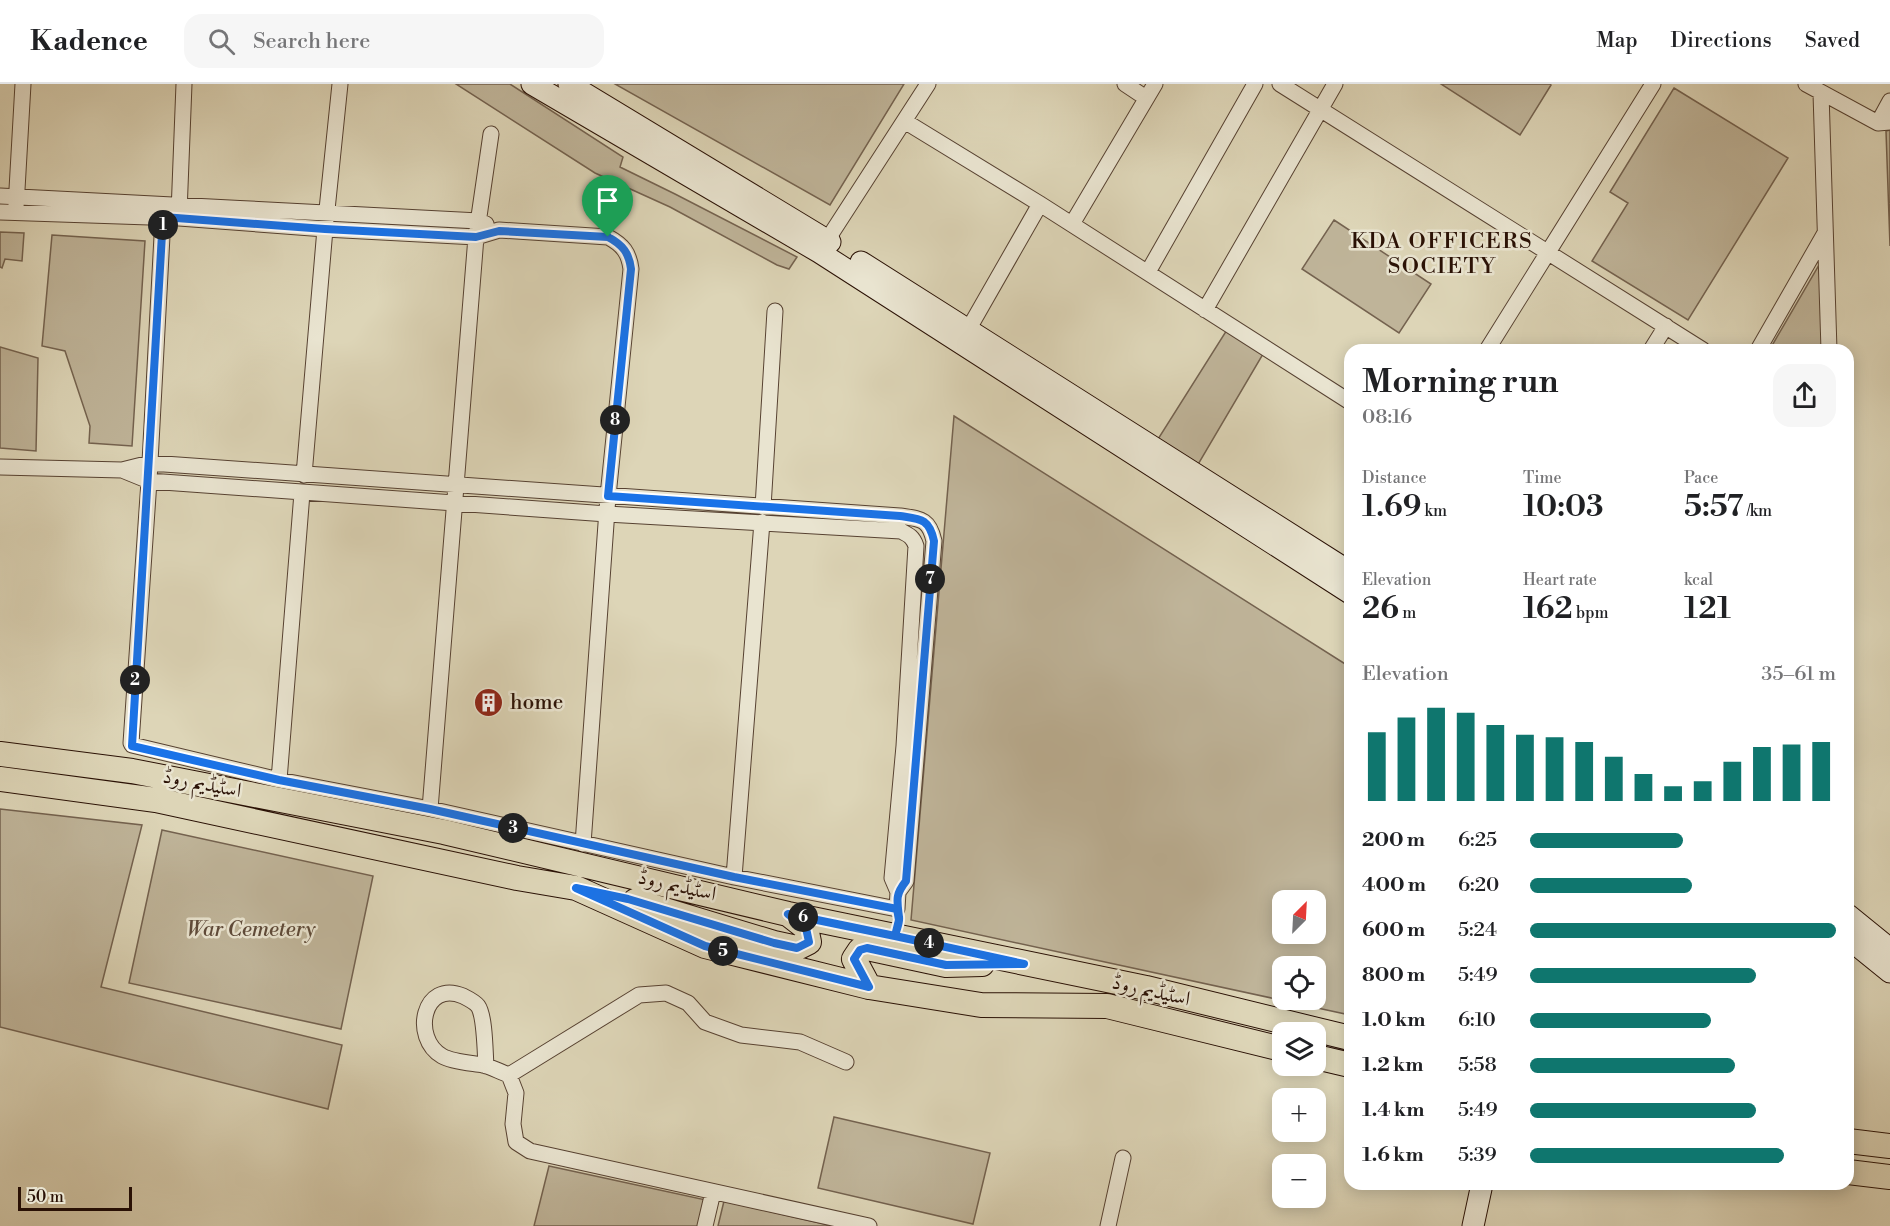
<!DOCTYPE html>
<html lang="en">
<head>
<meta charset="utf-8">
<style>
  body { margin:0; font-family:"Libre Bodoni",Amiri,serif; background:#f6f6f6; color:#202124; height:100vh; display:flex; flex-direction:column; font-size:22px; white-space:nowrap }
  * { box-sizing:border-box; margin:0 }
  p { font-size:20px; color:#757577 }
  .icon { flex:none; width:33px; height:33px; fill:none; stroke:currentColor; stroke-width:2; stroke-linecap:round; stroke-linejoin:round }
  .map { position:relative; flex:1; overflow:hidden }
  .details { position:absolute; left:1344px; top:260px; width:510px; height:846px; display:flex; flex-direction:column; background:#fff; border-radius:18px; box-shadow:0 3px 15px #0003 }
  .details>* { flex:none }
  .needle { width:39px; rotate:24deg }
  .buttons { position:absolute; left:1272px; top:806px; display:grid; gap:12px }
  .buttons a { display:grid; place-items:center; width:54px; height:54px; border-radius:12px; background:#fff; box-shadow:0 3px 15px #0003; font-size:30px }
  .scale { position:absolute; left:18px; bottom:15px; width:114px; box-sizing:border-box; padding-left:6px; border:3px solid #2a1105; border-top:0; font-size:16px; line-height:21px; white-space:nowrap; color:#2a1105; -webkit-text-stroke:4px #e9e4d0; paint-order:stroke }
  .pin { position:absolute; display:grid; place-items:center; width:51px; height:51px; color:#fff; margin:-62px -26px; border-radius:50% 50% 50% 0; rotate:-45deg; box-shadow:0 0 6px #0007 }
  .pin .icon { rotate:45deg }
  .km { position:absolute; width:30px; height:30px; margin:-15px; border-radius:50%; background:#222; color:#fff; font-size:16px; line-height:30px; text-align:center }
  .round { display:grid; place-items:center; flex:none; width:63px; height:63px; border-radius:18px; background:#f6f6f6 }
  .head { display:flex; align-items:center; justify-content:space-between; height:102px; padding:0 18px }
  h1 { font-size:33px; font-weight:600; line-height:45px }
  .figures { display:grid; grid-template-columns:repeat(3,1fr); gap:9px; height:102px; padding:6px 18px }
  .figures div { display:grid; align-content:center }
  .figures b { font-size:30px; font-weight:600 }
  .figures small { font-size:16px; font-weight:400 }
  .figures p { font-size:16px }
  .chart { height:168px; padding:12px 18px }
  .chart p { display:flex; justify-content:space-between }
  .chart svg { width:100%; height:108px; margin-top:6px; stroke:#0f766e; stroke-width:6 }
  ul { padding:0 18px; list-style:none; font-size:20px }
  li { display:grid; grid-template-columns:96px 72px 1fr; align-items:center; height:45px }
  li i { height:15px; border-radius:8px; background:#0f766e }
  header { display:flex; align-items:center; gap:36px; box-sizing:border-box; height:84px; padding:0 30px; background:#fff; border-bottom:2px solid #e0e0e0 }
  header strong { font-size:28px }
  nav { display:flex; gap:33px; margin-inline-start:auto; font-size:21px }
  .search { width:420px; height:54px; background:#f6f6f6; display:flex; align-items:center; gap:15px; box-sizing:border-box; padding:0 21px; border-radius:18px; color:#757577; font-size:22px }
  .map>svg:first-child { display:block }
  .green { fill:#bfb499; stroke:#74624f; stroke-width:1.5; fill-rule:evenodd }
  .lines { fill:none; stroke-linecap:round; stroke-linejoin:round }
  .street-casing { stroke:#574232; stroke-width:17 }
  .secondary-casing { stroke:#2a1105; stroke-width:23 }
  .primary-casing { stroke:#2a1105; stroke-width:26 }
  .street { stroke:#e9e4d0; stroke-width:15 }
  .secondary { stroke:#e9e4d0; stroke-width:21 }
  .primary { stroke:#ddd5b7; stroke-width:24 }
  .route-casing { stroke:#fff; stroke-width:12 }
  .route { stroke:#1a73e8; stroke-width:8 }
  .labels { text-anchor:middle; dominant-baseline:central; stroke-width:5; stroke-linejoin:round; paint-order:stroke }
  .poi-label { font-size:21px; fill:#2a1105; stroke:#e9e4d0; text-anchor:start }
  .street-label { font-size:21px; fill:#2a1105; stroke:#e9e4d0 }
  .park-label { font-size:21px; font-style:italic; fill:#5e4a39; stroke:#e9e4d0 }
  .neighbourhood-label { font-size:22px; letter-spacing:1.5px; fill:#2a1105; stroke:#e9e4d0 }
</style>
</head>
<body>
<header>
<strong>Kadence</strong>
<div class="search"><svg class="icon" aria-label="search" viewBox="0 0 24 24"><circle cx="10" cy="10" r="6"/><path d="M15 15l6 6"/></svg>Search here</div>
<nav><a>Map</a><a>Directions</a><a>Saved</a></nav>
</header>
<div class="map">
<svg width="1890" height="1142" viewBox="0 0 1890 1142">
  <rect width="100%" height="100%" fill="#ddd5b7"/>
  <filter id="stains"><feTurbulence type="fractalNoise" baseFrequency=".00333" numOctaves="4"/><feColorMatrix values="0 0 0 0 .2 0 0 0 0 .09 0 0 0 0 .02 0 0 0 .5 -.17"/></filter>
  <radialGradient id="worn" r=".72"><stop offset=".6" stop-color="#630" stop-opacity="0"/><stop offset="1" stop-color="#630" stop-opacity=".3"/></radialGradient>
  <path class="green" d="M456,0H510L623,73L620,83L675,110L797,173L789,185L777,181L670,123L595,89Z
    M615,0H904L830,121Z
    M1441,0H1550L1551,1L1520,51Z
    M1674,4L1788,74L1688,236L1592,177L1628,119L1610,108Z
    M1890,46V162L1886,47Z
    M1334,136L1431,200L1399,249L1302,185Z
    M0,148L24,149L22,177L5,175L2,184L0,183Z
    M52,151L145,157L132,362L89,359L90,342L65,267L42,262Z
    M1826,169L1829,265H1770Z
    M1230,241L1266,265L1193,389L1153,363Z
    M0,263L38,274L36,367L0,364Z
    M954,332L1350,583V931L911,836ZM1282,816H1316V849H1282ZM1282,882H1316V915H1282Z
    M0,725L142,741L101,903L342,961L328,1025L0,943Z
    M162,746L373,792L341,945L129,899Z
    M834,1033L990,1069L973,1140L818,1104Z
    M549,1082L706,1116L700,1142H534Z
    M724,1117L833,1142H718Z"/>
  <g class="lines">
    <defs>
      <path id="street" d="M1125,0L1146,14
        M1280,0L1703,266
        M1806,0L1878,39L1890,38
        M1821,9L1829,266
        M906,38L1040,120L1350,318
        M1878,39L1890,17
        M0,112C160,119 319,130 479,137L486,140
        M16,123L23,0
        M0,128L179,134L325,145L476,153L499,146L608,153C623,161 629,169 631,185L608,412L583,760
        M179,129L184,0
        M1072,140L1155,0
        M822,164L928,0
        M1148,188L1255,0
        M1205,226L1335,0
        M968,246L1040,120
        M1487,266L1653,0
        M1651,266L1666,242
        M1758,266L1825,149
        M0,383L122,386L150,379L900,432C920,435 929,434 934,457L906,797L898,808
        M122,386L149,397L607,430L901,447C909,451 913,453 916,462L904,662L892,794L898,808L897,825L734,793L430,725L279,696L132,661L131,659L149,397L163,133
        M304,391L325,145L340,0
        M763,423L775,227
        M279,696L302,409
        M430,725L476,153L491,50
        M734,793L762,438
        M486,982C485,969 485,932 478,922C475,918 467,914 463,912C423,895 411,954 442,972C452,978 471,979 483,981C492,983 500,988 509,991L516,1009L513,1040L516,1058L530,1067L869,1142
        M509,991L639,911L666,909L688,919L705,938L741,951L800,958L846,978
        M705,1142L713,1108
        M1108,1142L1123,1074"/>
      <path id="secondary" d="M532,0L819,168L1350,509
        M569,0L830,158
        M861,178L1350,488
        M1848,831L1890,865
        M1848,854L1890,888
        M1473,1142L1482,1100"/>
      <path id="primary" d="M0,670L132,687L444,748L788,830L1146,904L1350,954
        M0,695L156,716L517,794L576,804L705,862L869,903L981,921L1107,922L1282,965
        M635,817L774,859L797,864L809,858L806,844L788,830
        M869,903L854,875L860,866L867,864L946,881L982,880
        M1316,973L1350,981
        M1848,1057L1890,1062
        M1848,1088L1890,1093"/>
    </defs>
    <use href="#street" class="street-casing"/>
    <use href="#secondary" class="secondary-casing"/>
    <use href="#primary" class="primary-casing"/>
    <use href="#street" class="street"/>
    <use href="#secondary" class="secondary"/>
    <use href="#primary" class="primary"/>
  </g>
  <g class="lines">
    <defs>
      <path id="route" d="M608,153L499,147L476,153L325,145L163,133L132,662L279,696L430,725L734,793L897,825L899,836L895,852L1024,880L946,881L867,864L860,866L854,875L869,903L705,862L576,804L628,815L774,859L797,864L809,858L806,844L788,830L895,852C896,846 900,839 899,833C897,816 895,811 906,797L934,457C929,434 920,435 900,432L608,412L631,185C629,169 623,161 608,153"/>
    </defs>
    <use href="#route" class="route-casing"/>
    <use href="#route" class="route"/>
  </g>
  <defs>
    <symbol id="building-disc" viewBox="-11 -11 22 22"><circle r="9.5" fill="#8f2418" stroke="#e9e4d0"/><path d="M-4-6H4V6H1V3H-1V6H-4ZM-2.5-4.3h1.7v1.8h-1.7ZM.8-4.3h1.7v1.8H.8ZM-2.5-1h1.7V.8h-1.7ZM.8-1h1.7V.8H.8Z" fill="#fff"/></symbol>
  </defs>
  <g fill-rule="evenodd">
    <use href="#building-disc" x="472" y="602" width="33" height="33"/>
  </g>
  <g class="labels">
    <g class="poi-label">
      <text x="510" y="619">home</text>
    </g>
    <g class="street-label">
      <text transform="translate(202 700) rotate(11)">اسٹیڈیم روڈ</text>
      <text transform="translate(677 802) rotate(13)">اسٹیڈیم روڈ</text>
      <text transform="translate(1151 907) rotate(13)">اسٹیڈیم روڈ</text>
    </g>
    <g class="park-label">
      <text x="251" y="846">War Cemetery</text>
    </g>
    <g class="neighbourhood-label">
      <text x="1442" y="157">KDA OFFICERS<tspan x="1442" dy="25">SOCIETY</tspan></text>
    </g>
  </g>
  <rect width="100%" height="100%" filter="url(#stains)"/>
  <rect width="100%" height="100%" fill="url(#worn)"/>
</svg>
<div class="buttons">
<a><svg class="needle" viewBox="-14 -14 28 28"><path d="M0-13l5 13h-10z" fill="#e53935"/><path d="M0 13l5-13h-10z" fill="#757577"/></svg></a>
<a><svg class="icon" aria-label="locate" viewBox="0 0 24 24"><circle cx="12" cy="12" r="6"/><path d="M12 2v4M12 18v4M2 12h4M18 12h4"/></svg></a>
<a><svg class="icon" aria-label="layers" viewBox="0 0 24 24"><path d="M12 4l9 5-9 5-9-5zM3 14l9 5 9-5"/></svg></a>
<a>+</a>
<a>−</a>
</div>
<div class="scale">50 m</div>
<div class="pin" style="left:608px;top:153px;background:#1e9e55"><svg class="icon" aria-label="arrive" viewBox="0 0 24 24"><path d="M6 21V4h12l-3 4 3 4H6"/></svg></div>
<b class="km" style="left:163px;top:141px">1</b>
<b class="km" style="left:135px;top:596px">2</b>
<b class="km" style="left:513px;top:744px">3</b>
<b class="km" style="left:929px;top:859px">4</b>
<b class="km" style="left:723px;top:867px">5</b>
<b class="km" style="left:803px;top:833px">6</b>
<b class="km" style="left:930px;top:495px">7</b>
<b class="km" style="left:615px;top:336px">8</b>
<section class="details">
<div class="head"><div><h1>Morning run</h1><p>08:16</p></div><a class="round"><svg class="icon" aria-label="share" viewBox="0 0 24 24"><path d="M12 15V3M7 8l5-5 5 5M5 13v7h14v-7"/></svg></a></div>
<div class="figures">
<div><p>Distance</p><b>1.69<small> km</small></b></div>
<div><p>Time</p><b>10:03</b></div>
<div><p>Pace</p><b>5:57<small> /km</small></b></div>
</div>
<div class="figures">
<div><p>Elevation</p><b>26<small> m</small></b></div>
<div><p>Heart rate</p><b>162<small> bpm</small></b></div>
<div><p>kcal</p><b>121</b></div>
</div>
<div class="chart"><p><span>Elevation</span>35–61 m</p>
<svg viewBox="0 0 160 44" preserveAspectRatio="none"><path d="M5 44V16M15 44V10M25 44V6M35 44V8M45 44V13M55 44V17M65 44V18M75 44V20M85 44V26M95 44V33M105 44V38M115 44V36M125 44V28M135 44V22M145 44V21M155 44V20"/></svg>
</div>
<ul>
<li><b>200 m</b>6:25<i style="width:50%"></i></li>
<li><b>400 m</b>6:20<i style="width:53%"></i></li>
<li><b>600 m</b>5:24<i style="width:100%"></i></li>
<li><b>800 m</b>5:49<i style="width:74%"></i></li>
<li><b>1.0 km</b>6:10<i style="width:59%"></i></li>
<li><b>1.2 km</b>5:58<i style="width:67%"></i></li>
<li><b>1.4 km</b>5:49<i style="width:74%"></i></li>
<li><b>1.6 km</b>5:39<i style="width:83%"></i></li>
</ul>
</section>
</div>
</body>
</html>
